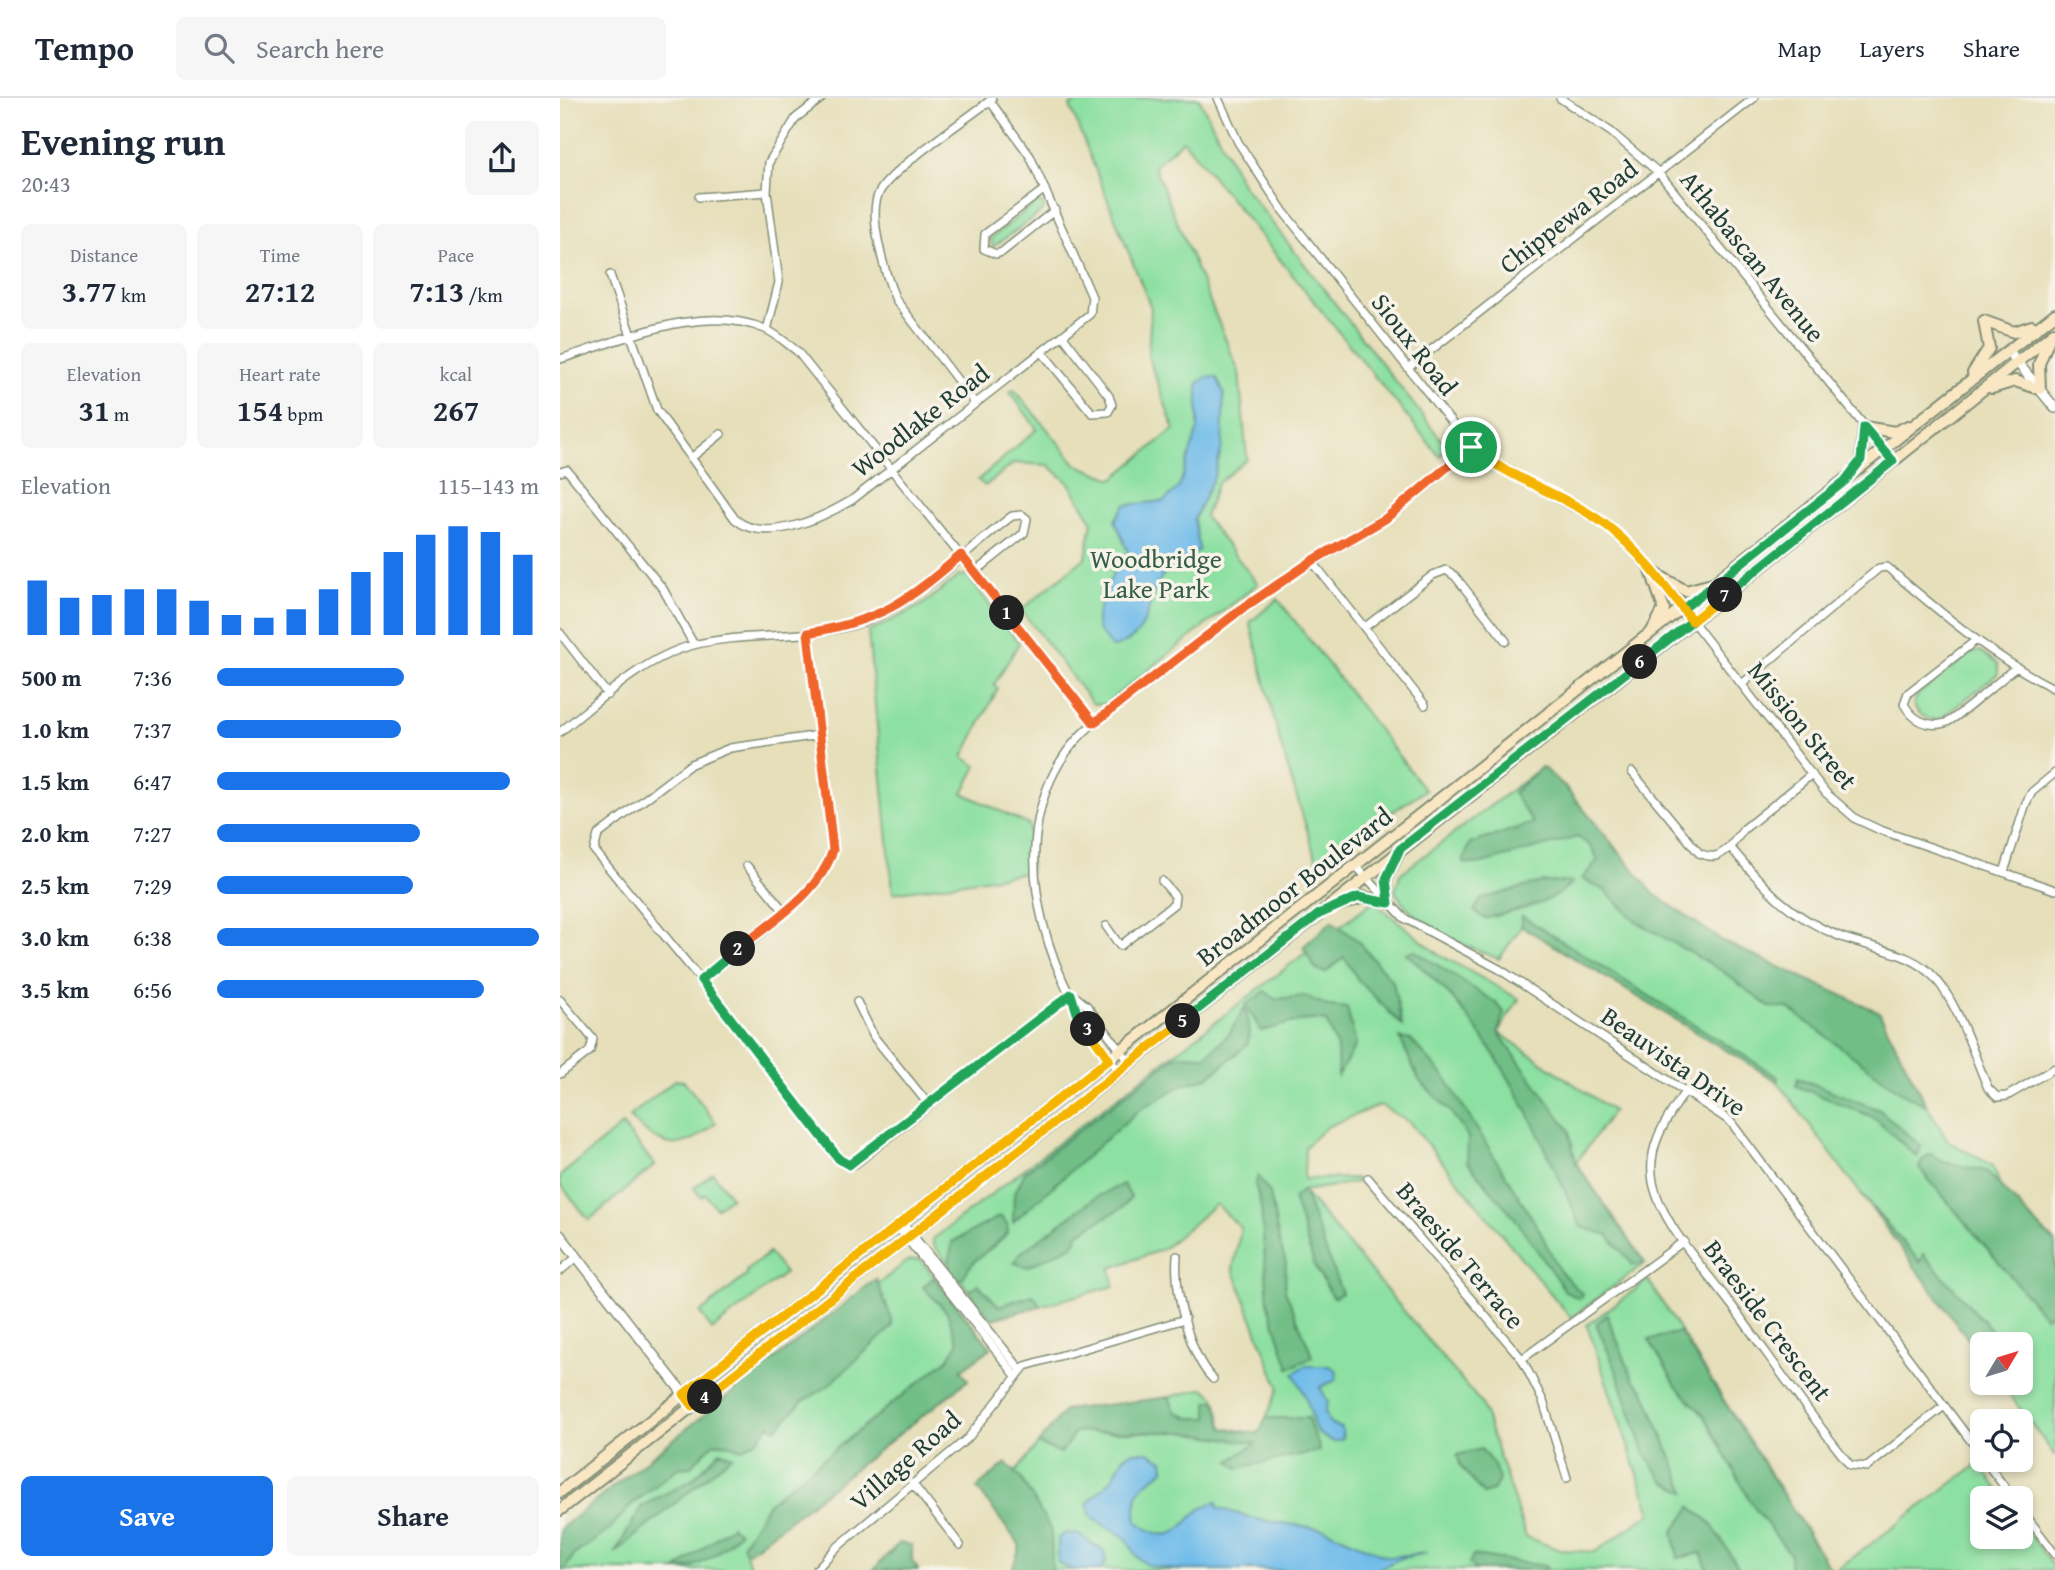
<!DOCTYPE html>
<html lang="en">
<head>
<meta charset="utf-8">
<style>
  body { margin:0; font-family:"Gentium Book Plus",serif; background:#f6f6f7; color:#1f2937; height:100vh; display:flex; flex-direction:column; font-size:26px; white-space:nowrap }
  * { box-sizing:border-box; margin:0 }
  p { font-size:23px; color:#747a83 }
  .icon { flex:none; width:38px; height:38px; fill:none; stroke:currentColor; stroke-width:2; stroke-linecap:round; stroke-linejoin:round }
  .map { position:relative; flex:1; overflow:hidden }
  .details { display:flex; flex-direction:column; background:#fff; width:560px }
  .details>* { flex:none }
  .needle { width:46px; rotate:52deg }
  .controls { position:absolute; left:1410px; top:1234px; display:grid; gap:14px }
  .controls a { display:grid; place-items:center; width:63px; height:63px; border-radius:10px; background:#fff; box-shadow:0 4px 10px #0003; font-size:35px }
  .pin { position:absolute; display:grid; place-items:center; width:60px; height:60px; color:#fff; margin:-30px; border:4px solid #fff; border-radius:50%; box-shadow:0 2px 7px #0007 }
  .km { position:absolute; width:35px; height:35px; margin:-18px; border-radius:50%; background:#222; color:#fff; font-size:19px; line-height:35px; text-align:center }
  .round { display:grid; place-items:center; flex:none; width:74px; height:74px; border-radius:10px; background:#f6f6f7 }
  .summary { display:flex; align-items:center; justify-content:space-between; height:119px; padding:0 21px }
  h1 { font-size:38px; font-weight:600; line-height:52px }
  .stats { display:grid; grid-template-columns:repeat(3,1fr); gap:10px; height:119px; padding:7px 21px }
  .stats div { display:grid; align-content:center; border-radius:10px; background:#f6f6f7; text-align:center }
  .stats b { font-size:30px; font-weight:600 }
  .stats small { font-size:19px; font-weight:400 }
  .stats p { font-size:19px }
  .chart { height:196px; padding:14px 21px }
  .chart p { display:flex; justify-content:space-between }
  .chart svg { width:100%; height:126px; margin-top:7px; stroke:#1a73e8; stroke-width:6 }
  .primary-button { display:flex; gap:14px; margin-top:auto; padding:14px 21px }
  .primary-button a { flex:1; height:80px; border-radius:10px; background:#1a73e8; color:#fff; font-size:28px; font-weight:600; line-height:80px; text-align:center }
  .primary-button a+a { background:#f6f6f7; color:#1f2937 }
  ul { padding:0 21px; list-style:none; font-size:23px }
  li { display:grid; grid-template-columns:112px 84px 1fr; align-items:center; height:52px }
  li i { height:18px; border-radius:9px; background:#1a73e8 }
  header { display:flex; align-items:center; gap:42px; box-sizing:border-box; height:98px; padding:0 35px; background:#fff; border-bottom:2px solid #e0e1e3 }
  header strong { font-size:33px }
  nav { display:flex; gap:38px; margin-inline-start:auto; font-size:24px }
  .search { width:490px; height:63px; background:#f6f6f7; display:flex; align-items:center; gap:18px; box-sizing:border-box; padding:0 24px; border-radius:10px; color:#747a83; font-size:26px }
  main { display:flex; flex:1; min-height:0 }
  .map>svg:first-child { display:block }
  .green { fill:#8ce0a1; stroke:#568e6a; stroke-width:2 }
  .forest { fill:#71be87; stroke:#487e5e; stroke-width:2 }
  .water { fill:#70bcea; stroke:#487c8f; stroke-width:2 }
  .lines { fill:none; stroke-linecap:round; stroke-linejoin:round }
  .minor-casing { stroke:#828e77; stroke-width:10 }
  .tertiary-casing { stroke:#828e77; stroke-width:12 }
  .secondary-casing { stroke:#828e77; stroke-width:14 }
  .minor { stroke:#fff; stroke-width:7 }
  .tertiary { stroke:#fff; stroke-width:9 }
  .secondary { stroke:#f9e7c3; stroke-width:10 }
  .split-1-casing { stroke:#fff; stroke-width:14 }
  .split-2-casing { stroke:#fff; stroke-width:14 }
  .split-3-casing { stroke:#fff; stroke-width:14 }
  .split-4-casing { stroke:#fff; stroke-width:14 }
  .split-5-casing { stroke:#fff; stroke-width:14 }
  .split-6-casing { stroke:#fff; stroke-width:14 }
  .split-7-casing { stroke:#fff; stroke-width:14 }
  .split-8-casing { stroke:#fff; stroke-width:14 }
  .split-1 { stroke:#f0652b; stroke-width:9 }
  .split-2 { stroke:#f0652b; stroke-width:9 }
  .split-3 { stroke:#22a559; stroke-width:9 }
  .split-4 { stroke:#f5b400; stroke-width:9 }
  .split-5 { stroke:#f5b400; stroke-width:9 }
  .split-6 { stroke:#22a559; stroke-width:9 }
  .split-7 { stroke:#22a559; stroke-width:9 }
  .split-8 { stroke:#f5b400; stroke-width:9 }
  .labels { text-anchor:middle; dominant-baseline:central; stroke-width:7; stroke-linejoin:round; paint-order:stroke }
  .street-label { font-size:26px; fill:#1f3d34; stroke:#f7f3e8 }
  .park-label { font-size:26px; fill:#355e4a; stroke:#f7f3e8 }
</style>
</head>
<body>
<header>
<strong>Tempo</strong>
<div class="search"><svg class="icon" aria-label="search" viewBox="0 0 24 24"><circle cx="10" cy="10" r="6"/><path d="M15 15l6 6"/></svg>Search here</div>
<nav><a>Map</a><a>Layers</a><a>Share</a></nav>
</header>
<main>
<section class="details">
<div class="summary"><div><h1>Evening run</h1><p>20:43</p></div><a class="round"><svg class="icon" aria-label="share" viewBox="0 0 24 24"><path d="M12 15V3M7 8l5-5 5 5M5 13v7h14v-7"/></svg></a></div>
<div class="stats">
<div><p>Distance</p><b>3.77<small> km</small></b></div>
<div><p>Time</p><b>27:12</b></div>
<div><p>Pace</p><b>7:13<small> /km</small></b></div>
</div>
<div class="stats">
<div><p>Elevation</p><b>31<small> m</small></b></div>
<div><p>Heart rate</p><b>154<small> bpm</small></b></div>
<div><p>kcal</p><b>267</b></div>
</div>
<div class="chart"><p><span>Elevation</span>115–143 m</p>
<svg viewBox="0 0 160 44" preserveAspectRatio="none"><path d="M5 44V25M15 44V31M25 44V30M35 44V28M45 44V28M55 44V32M65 44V37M75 44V38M85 44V35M95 44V28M105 44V22M115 44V15M125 44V9M135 44V6M145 44V8M155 44V16"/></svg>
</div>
<ul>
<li><b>500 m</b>7:36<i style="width:58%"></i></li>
<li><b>1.0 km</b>7:37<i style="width:57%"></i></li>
<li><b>1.5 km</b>6:47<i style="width:91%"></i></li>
<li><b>2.0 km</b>7:27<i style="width:63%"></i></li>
<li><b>2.5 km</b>7:29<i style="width:61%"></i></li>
<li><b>3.0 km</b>6:38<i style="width:100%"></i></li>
<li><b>3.5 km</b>6:56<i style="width:83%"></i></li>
</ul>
<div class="primary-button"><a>Save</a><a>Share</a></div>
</section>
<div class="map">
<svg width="1495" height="1472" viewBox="0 0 1495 1472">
  <rect width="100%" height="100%" fill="#f7f3e8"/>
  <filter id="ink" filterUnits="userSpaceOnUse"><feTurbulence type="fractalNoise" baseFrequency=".0143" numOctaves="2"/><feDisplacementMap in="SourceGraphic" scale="14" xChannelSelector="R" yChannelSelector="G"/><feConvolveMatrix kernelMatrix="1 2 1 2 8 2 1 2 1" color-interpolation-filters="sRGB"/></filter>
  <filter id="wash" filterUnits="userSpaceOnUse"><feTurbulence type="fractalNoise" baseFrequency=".00686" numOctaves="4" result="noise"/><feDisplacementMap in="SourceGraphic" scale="28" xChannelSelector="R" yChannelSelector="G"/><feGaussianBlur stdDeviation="1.57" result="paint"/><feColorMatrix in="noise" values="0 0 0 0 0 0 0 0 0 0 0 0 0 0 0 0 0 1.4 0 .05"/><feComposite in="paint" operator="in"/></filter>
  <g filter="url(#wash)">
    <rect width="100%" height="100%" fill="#e6dfba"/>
    <path class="green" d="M522,0H639L682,86L886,348L880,359L623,42L594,68L679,274L687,361L657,386L645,419L698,486L545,606H533L461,512L526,459L532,423L509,385L488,367L454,365L425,388L418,382L477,331L450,294L454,291L517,367L553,381L614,331L588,258L591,210L510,8Z
      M477,104L483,105L484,112L433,149L431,140Z
      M407,477L459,545L434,587L438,590L403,659L417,668L403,695L469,727L470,774L333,795L308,534L362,507L399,478Z
      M718,501L865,692L757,764L721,648L690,524Z
      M1420,553L1438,566V576L1379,622C1366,622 1359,617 1353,606L1358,596L1411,555Z
      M982,669L1082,799L1367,1008L1388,1043L1433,1068L1459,1141L1495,1165V1358L1441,1285L1461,1284V1246H1423V1260L1217,983L962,828L939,861C903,847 855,829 835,793L840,776Z
      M813,803L877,855L959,901L938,934L1053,1013L1016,1065L1085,1165L1011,1220L850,1025L820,1007L766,1029L745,1049L744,1081L796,1080L797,1084L743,1093L922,1306L966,1439L1000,1452L1035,1454L1091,1415L1027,1227L1088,1182L1271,1472H460L465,1448L431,1405L505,1312L598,1302L644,1290L655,1299L663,1330L699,1336L719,1290L673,1171L681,1130L656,1106L603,1151L551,1170L554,1188L431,1221L373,1146V1141Z
      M115,982L124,983L156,1025C120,1057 102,1051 69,1019Z
      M62,1027L95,1067L29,1122L0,1086V1078Z
      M153,1075L171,1099L156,1110L145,1096L141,1099L134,1090Z
      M209,1155L225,1175L152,1232L140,1215L187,1177L186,1173Z
      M360,1161L431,1250L401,1272L408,1282L186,1456L191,1472H0V1439L347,1163Z
      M1419,1365L1444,1400H1423V1438H1461V1423L1495,1472H1276Z"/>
    <path class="forest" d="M982,669L1005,689L1094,796L1166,845L1319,914L1367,1008L1342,995L1228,910L1209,909L1162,873L1077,824L1044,792L1022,781L1038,762L1030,748L1018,739L918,766L903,765L909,746L973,725L953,695Z
      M982,784H1012C994,807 952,813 925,821L914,813L921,801Z
      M962,818L1218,979L1217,983L961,828Z
      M772,823L797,842L833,884L842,927L798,882L784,859L765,875L755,870L743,849Z
      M854,852L935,904L944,914L938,934L1009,1032L1016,1065L1085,1165L1073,1167L1048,1137L1021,1129C986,1049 950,967 892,900C878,884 862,870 846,855Z
      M705,893L715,901L745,898L768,908L787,910L796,946L778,978L777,950L766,923C742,919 725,927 701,933L686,907Z
      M685,909L690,935L687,947L647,980L623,987L579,1012L453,1124L454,1097L465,1074L617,957L646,958L669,936Z
      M840,940L851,942L885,979L980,1133L999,1172L1022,1196L1019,1201L1005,1193L954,1119L907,1064L908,1039L890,1013L859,982Z
      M1238,980L1320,1012L1361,1048L1357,1059L1313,1019L1236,988Z
      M1371,1056L1383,1064L1426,1073L1495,1145V1213L1485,1219L1359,1070L1362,1062Z
      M698,1078L710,1095L719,1143L726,1165L725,1192L753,1259L729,1270L708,1205L701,1109L695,1086Z
      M563,1086L571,1099L563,1109L519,1135L513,1147L468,1169L454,1165L459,1156L536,1099Z
      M743,1092L782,1195L773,1200L755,1169L733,1100Z
      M1300,1095L1360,1164L1363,1156L1444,1246H1423V1259L1420,1257Z
      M440,1118L447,1126L448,1134C431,1155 416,1154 403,1180L395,1182L388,1173L392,1144Z
      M374,1179L431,1250L401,1272L408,1282L186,1456L182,1447L208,1405L388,1261L398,1245L387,1214L363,1189Z
      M316,1181L332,1222V1229L267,1289L242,1304L216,1331L210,1327L197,1342L182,1351L165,1345L153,1346L130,1369L118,1370L71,1407L48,1433L15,1456L4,1472H0V1431Z
      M418,1186L439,1208L473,1197L481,1208L431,1221L409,1193Z
      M1047,1217L1073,1281L1083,1291L1126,1394L1104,1384L1085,1356L1055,1269L1036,1226Z
      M1120,1234L1271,1472H1230V1456L1193,1408L1145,1319L1117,1289L1089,1242Z
      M609,1299L615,1313L629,1320H648V1304L656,1302L663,1330L698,1336L706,1320H749C749,1333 759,1339 759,1353L678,1370L670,1363L696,1345L623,1334H515L501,1355L478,1346L505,1312Z
      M921,1351L934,1367L939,1382L933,1393L923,1396L901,1369L897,1357Z
      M160,1353L172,1358L55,1455L82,1408L132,1382Z
      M446,1365L461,1380L491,1432L492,1472H452L460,1448L417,1390Z
      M1131,1409L1150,1424L1180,1472H1148L1141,1455L1118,1460L1113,1434Z
      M171,1428L179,1434C165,1451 138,1472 116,1472Z
      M339,1445L352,1447V1462L358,1472H313Z
      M913,1457L985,1468L987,1472H916L909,1466Z"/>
    <path class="water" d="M647,279L657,280L664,295L662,349L654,379L634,421L639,452C628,461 611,466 603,477C581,506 597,536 552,550L537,530V517L557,464L565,462L568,454L555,422L565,407L604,403L619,389L638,331V285Z
      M745,1268H770L777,1273L776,1282L760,1289L768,1304L765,1313L770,1326L782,1330L783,1341L774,1344C749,1334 756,1327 748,1306C745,1295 738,1285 734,1275Z
      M572,1354H588L603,1362L604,1372C579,1391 573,1391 577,1424C623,1460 623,1409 657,1404L658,1410L699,1422L764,1431L828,1459L867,1455L841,1460L816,1472H616L587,1467L577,1459L566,1440L532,1420L527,1406L552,1381L563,1360Z
      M505,1435L518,1436L543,1453L546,1463L540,1472H513L498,1465V1440Z"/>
  </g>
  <g filter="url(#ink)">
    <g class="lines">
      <defs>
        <path id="minor" d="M658,0L678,44L723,113L911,349L929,364L1044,425L1075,455L1123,511L1266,695L1296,721L1320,732L1495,792
          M1000,0L1051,34L1098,74L1333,363
          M485,91L425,136L424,151L436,156L442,154L495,112
          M139,99L207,94
          M50,177L97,312L175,421C205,447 262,420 292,402L530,216L532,199L470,58L430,3
          M207,232L219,184L207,94L209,64L236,20L262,0
          M482,254L532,315L548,314L552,307L549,298L503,238
          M0,261C64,242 141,204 205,231C217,236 227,246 237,253L534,625
          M848,270L1194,0
          M415,305L336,202C326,179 306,115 320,93C334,69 407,21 432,1
          M131,360L161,336
          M0,374L7,372L103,491L134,547
          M752,463L865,607
          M805,529L873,477L886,472L895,478L946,543
          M0,535L48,597
          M1415,543L1348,595L1344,606C1352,621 1367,630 1385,625C1396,622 1442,580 1455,570
          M1182,586L1319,470L1327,469C1381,515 1432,559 1495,591
          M0,634C39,603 83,560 133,547C192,532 258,545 316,519C366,497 408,451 452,418L462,417L467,421L464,435L415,474
          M260,637L170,650L131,666L38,737L34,752L141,882L279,1061L290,1067L295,1066L511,896
          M1072,674L1139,755C1153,761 1158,759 1170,749
          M1252,676L1184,731L1170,749C1205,790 1227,817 1279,838C1307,849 1345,853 1368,873C1396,897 1413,956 1428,990L1437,999L1447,998L1495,970
          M187,768L224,813
          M796,768L844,820L939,871L1170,1023L1423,1359
          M1444,774L1466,705L1472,694L1495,675
          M546,828L560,848L614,806L615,798L602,783
          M141,882C180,850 258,801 273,752L248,535
          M512,896L527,908L570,965
          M0,902L33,941L30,953L0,976
          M297,904L314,939L369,1007
          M559,973C493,895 442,760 500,664C521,628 561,604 594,579C629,552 663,524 699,499C740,471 784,447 825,420C856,400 883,373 911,349
          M1126,992C1107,1021 1086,1047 1093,1084C1101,1126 1147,1174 1173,1209C1212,1262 1249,1316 1290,1367L1307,1369L1384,1308
          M808,1080L962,1261L983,1303L1007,1380
          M342,1124L460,1271
          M337,1128L456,1278
          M617,1158C614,1193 629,1257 653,1281
          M0,1173L17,1159
          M962,1261L1124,1143
          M1424,1362L1453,1400
          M352,1385L400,1447
          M1461,1411L1495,1456
          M256,1472L275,1451L408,1340L465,1268L625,1221"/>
        <path id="tertiary" d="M1448,253L1495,310
          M0,1137L133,1308"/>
        <path id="secondary" d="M1424,223L1454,234L1472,228
          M1413,275L1429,250L1424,223
          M1432,290L1455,283L1480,291L1479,266L1489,241
          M1294,373L1301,362L1304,329L1335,334L1348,328
          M1091,473L1126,493L1148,487
          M1091,473L1104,511L1093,531
          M779,807L804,799L829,805L826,781L839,754
          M0,1394L1495,216
          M0,1412L1123,531L1495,234"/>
      </defs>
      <use href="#minor" class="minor-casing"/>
      <use href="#tertiary" class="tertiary-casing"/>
      <use href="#secondary" class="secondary-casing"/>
      <use href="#minor" class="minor"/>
      <use href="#tertiary" class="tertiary"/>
      <use href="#secondary" class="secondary"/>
    </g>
  </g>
  <g class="lines" filter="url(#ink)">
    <defs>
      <path id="split-1" d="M447,515L534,625L679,513L752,463L825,421L911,349"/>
      <path id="split-2" d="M178,851C211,824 260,795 273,752L248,535C322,522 345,505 401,457L447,515"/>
      <path id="split-3" d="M178,851L141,882L279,1061L289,1067L511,896L517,915L528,931"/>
      <path id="split-4" d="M145,1299L133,1308L124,1296L549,961L528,931"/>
      <path id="split-5" d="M145,1299L623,923"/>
      <path id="split-6" d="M623,923L759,816L798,799L829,805L826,781L840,751L1080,564"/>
      <path id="split-7" d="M1080,564L1132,523L1123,511L1285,383L1301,362L1304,329L1333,363L1165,497"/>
      <path id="split-8" d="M911,349C951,382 1004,396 1046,427C1079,452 1107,490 1132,523L1165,497"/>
    </defs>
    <use href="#split-1" class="split-1-casing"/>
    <use href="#split-2" class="split-2-casing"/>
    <use href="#split-3" class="split-3-casing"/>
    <use href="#split-4" class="split-4-casing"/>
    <use href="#split-5" class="split-5-casing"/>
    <use href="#split-6" class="split-6-casing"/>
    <use href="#split-7" class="split-7-casing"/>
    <use href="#split-8" class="split-8-casing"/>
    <use href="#split-1" class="split-1"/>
    <use href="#split-2" class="split-2"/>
    <use href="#split-3" class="split-3"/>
    <use href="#split-4" class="split-4"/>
    <use href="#split-5" class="split-5"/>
    <use href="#split-6" class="split-6"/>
    <use href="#split-7" class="split-7"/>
    <use href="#split-8" class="split-8"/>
  </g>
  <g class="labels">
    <g class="street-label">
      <text transform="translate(1008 118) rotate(-38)">Chippewa Road</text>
      <text transform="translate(1193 158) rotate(51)">Athabascan Avenue</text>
      <text transform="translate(855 246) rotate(52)">Sioux Road</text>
      <text transform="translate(360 322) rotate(-38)">Woodlake Road</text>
      <text transform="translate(1243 627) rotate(51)">Mission Street</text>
      <text transform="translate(734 788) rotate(-38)">Broadmoor Boulevard</text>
      <text transform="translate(1114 963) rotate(35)">Beauvista Drive</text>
      <text transform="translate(901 1157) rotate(50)">Braeside Terrace</text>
      <text transform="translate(1208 1222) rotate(53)">Braeside Crescent</text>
      <text transform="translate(345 1362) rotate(-41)">Village Road</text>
    </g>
    <g class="park-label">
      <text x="596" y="460">Woodbridge<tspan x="596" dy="30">Lake Park</tspan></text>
    </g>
  </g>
</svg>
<div class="controls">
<a><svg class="needle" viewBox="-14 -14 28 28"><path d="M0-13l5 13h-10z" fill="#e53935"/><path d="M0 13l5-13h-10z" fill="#747a83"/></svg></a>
<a><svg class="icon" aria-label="locate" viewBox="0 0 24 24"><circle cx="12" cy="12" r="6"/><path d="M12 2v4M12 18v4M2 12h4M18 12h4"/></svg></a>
<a><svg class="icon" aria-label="layers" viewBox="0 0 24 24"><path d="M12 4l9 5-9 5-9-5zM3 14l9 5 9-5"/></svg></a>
</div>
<div class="pin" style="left:911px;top:349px;background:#1e9e55"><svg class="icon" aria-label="arrive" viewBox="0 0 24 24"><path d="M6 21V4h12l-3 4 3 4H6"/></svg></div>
<b class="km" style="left:447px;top:515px">1</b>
<b class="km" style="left:178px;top:851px">2</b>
<b class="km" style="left:528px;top:931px">3</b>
<b class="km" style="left:145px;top:1299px">4</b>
<b class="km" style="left:623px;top:923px">5</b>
<b class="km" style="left:1080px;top:564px">6</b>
<b class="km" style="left:1165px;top:497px">7</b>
</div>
</main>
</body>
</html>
